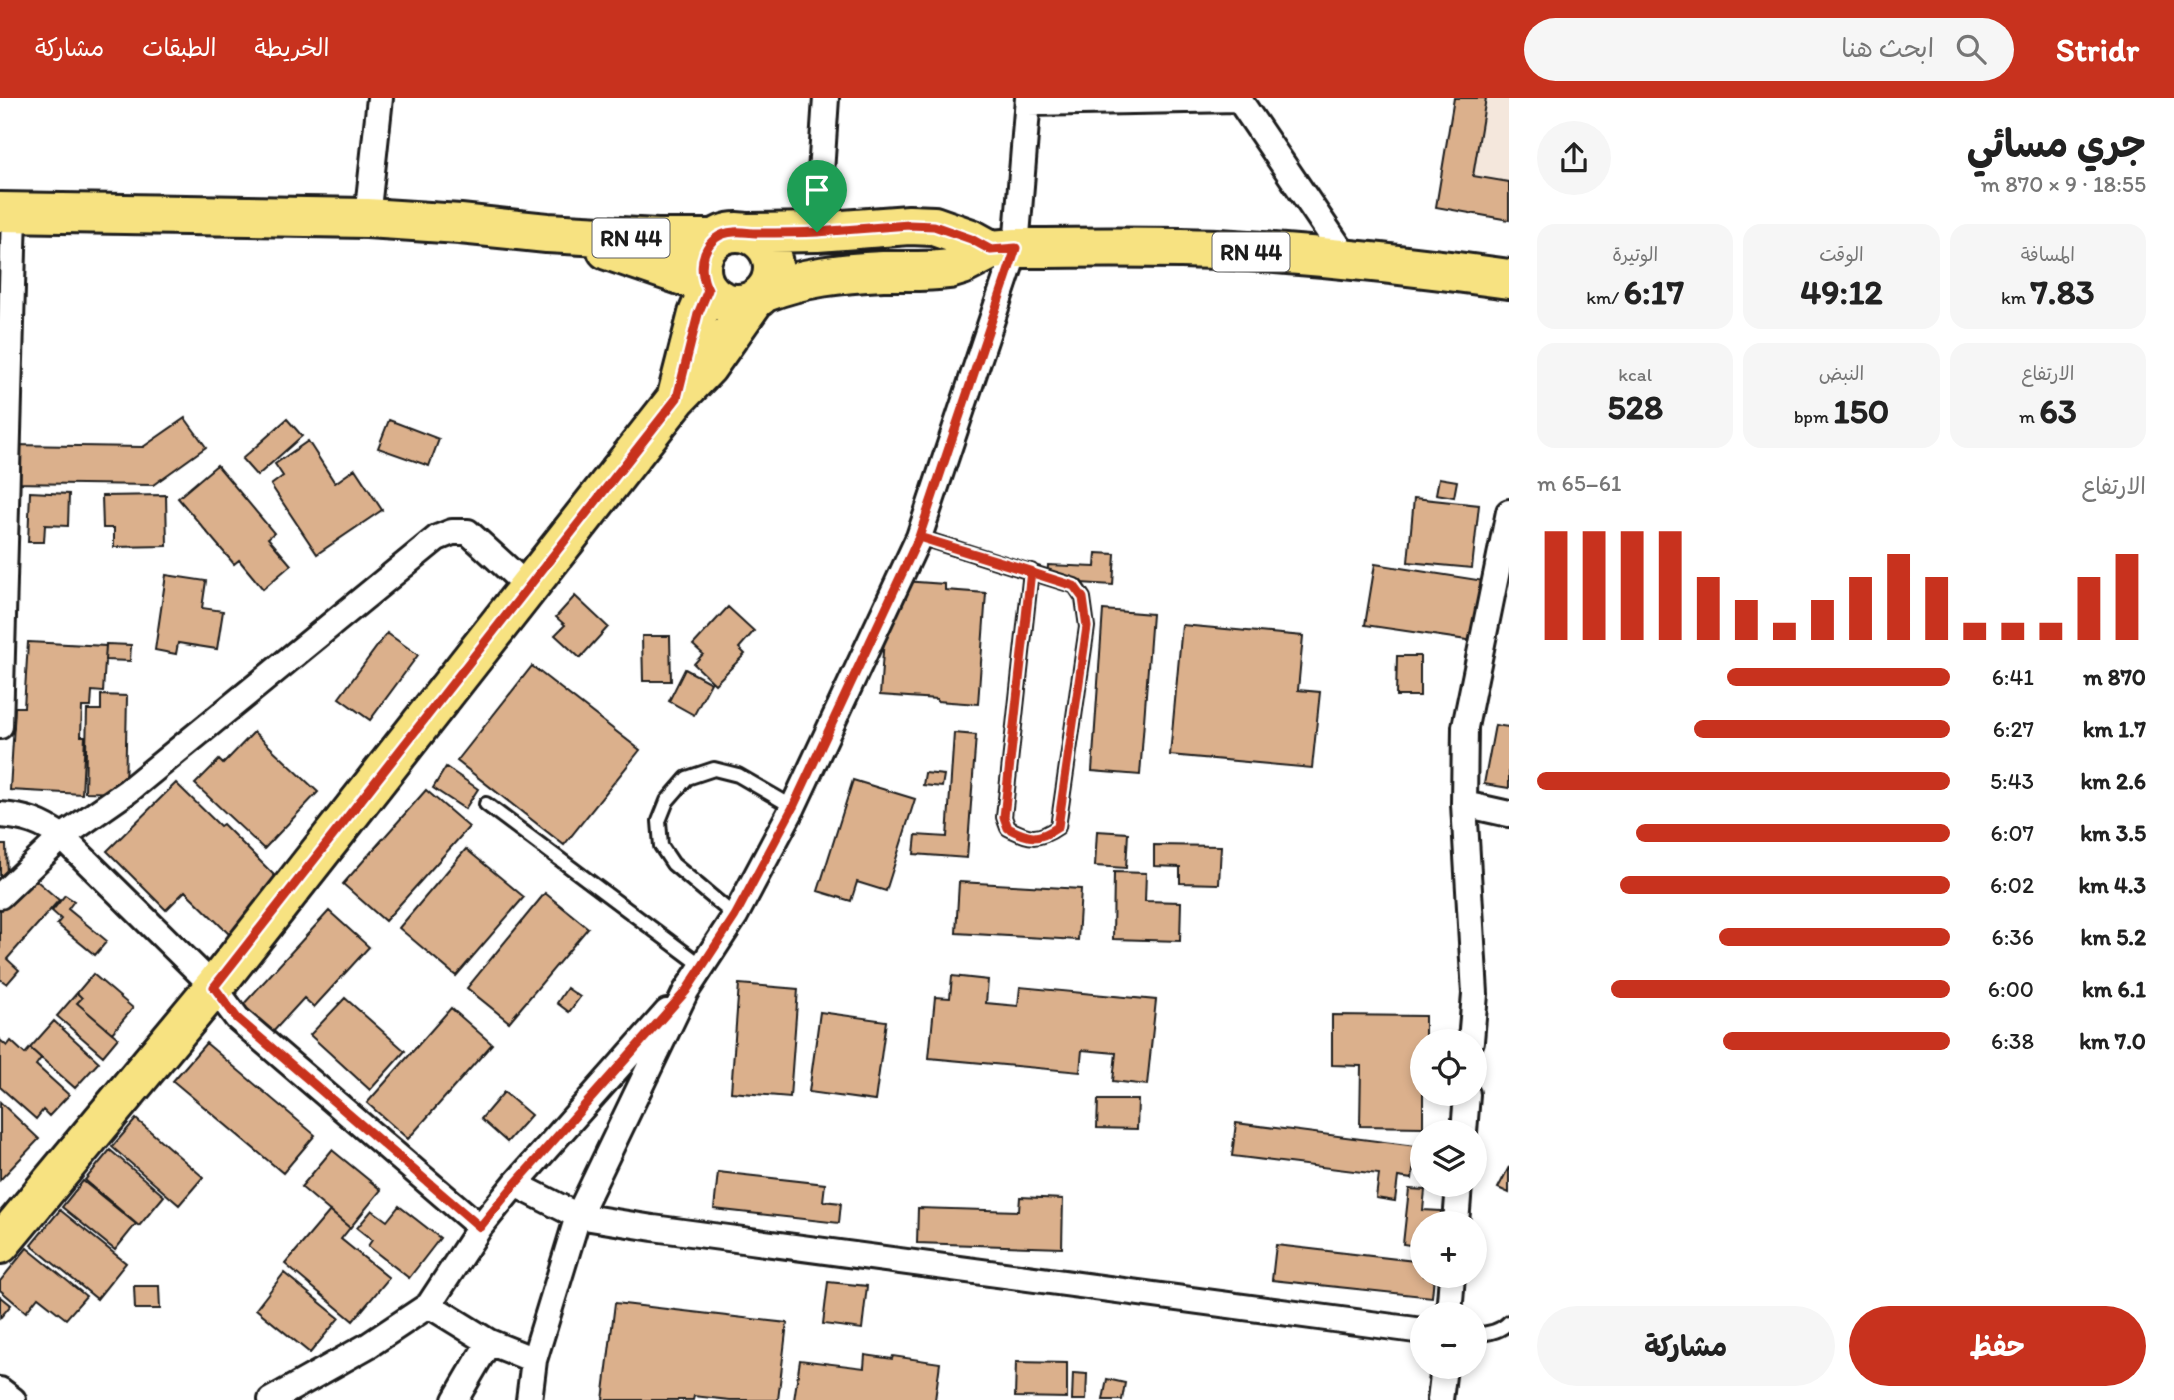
<!DOCTYPE html>
<html lang="ar">
<head>
<meta charset="utf-8">
<style>
  body { margin:0; font-family:Itim,"Playpen Sans Arabic",sans-serif; background:#f6f6f6; color:#222; direction:rtl; height:100vh; display:flex; flex-direction:column; font-size:26px; white-space:nowrap }
  * { box-sizing:border-box; margin:0 }
  p { font-size:23px; color:#767676 }
  .icon { flex:none; width:38px; height:38px; fill:none; stroke:currentColor; stroke-width:2; stroke-linecap:round; stroke-linejoin:round }
  .map { position:relative; flex:1; overflow:hidden; direction:ltr }
  .panel { display:flex; flex-direction:column; background:#fff; width:665px }
  .panel>* { flex:none }
  .controls { position:absolute; left:1410px; top:931px; display:grid; gap:14px }
  .controls a { display:grid; place-items:center; width:77px; height:77px; border-radius:50%; background:#fff; box-shadow:0 4px 10px #0003; font-size:35px }
  .pin { position:absolute; display:grid; place-items:center; width:60px; height:60px; color:#fff; margin:-72px -30px; border-radius:50% 50% 50% 0; rotate:-45deg; box-shadow:0 0 7px #0007 }
  .pin .icon { rotate:45deg }
  .round { display:grid; place-items:center; flex:none; width:74px; height:74px; border-radius:37px; background:#f6f6f6 }
  .summary { display:flex; align-items:center; justify-content:space-between; height:119px; padding:0 28px }
  h1 { font-size:38px; font-weight:700; line-height:52px }
  .figures { display:grid; grid-template-columns:repeat(3,1fr); gap:10px; height:119px; padding:7px 28px }
  .figures div { display:grid; align-content:center; border-radius:18px; background:#f6f6f6; text-align:center }
  .figures b { font-size:35px; font-weight:700 }
  .figures small { font-size:19px; font-weight:400 }
  .figures p { font-size:19px }
  .chart { height:196px; padding:14px 28px }
  .chart p { display:flex; justify-content:space-between }
  .chart svg { width:100%; height:126px; margin-top:7px; stroke:#c8321e; stroke-width:6 }
  .button { display:flex; gap:14px; margin-top:auto; padding:14px 28px }
  .button a { flex:1; height:80px; border-radius:42px; background:#c8321e; color:#fff; font-size:28px; font-weight:700; line-height:80px; text-align:center }
  .button a+a { background:#f6f6f6; color:#222 }
  ul { padding:0 28px; list-style:none; font-size:23px }
  li { display:grid; grid-template-columns:112px 84px 1fr; align-items:center; height:52px }
  li i { height:18px; border-radius:9px; background:#c8321e }
  header { display:flex; align-items:center; gap:42px; box-sizing:border-box; height:98px; padding:0 35px; background:#c8321e; color:#fff }
  header strong { font-size:33px }
  nav { display:flex; gap:38px; margin-inline-start:auto; font-size:24px }
  .search { width:490px; height:63px; background:#f6f6f6; display:flex; align-items:center; gap:18px; box-sizing:border-box; padding:0 24px; border-radius:38px; color:#767676; font-size:26px }
  main { display:flex; flex:1; min-height:0 }
  .map>svg:first-child { display:block }
  .built { fill:#f4e7dc }
  .building { fill:#dbb08c; stroke:#1c1c1c; stroke-width:2 }
  .lines { fill:none; stroke-linecap:round; stroke-linejoin:round }
  .lane-casing { stroke:#1c1c1c; stroke-width:18 }
  .street-casing { stroke:#1c1c1c; stroke-width:30 }
  .primary-casing { stroke:#1c1c1c; stroke-width:44 }
  .lane { stroke:#fff; stroke-width:12 }
  .street { stroke:#fff; stroke-width:24 }
  .primary { stroke:#f7e281; stroke-width:38 }
  .route-casing { stroke:#fff; stroke-width:14 }
  .route { stroke:#c8321e; stroke-width:9 }
  .labels { text-anchor:middle; dominant-baseline:central; stroke-width:6; stroke-linejoin:round; paint-order:stroke }
  .shield { fill:#fff; stroke:#606060; stroke-width:2 }
  .shield-label { font-size:23px; font-weight:bold; fill:#1c1c1c }
</style>
</head>
<body>
<header>
<strong>Stridr</strong>
<div class="search"><svg class="icon" aria-label="search" viewBox="0 0 24 24"><circle cx="10" cy="10" r="6"/><path d="M15 15l6 6"/></svg>ابحث هنا</div>
<nav><a>الخريطة</a><a>الطبقات</a><a>مشاركة</a></nav>
</header>
<main>
<section class="panel">
<div class="summary"><div><h1>جري مسائي</h1><p>18:55 · 9 × 870 m</p></div><a class="round"><svg class="icon" aria-label="share" viewBox="0 0 24 24"><path d="M12 15V3M7 8l5-5 5 5M5 13v7h14v-7"/></svg></a></div>
<div class="figures">
<div><p>المسافة</p><b>7.83<small> km</small></b></div>
<div><p>الوقت</p><b>49:12</b></div>
<div><p>الوتيرة</p><b>6:17<small> /km</small></b></div>
</div>
<div class="figures">
<div><p>الارتفاع</p><b>63<small> m</small></b></div>
<div><p>النبض</p><b>150<small> bpm</small></b></div>
<div><p>kcal</p><b>528</b></div>
</div>
<div class="chart"><p><span>الارتفاع</span>61–65 m</p>
<svg viewBox="0 0 160 44" preserveAspectRatio="none"><path d="M5 44V6M15 44V6M25 44V6M35 44V6M45 44V22M55 44V30M65 44V38M75 44V30M85 44V22M95 44V14M105 44V22M115 44V38M125 44V38M135 44V38M145 44V22M155 44V14"/></svg>
</div>
<ul>
<li><b>870 m</b>6:41<i style="width:54%"></i></li>
<li><b>1.7 km</b>6:27<i style="width:62%"></i></li>
<li><b>2.6 km</b>5:43<i style="width:100%"></i></li>
<li><b>3.5 km</b>6:07<i style="width:76%"></i></li>
<li><b>4.3 km</b>6:02<i style="width:80%"></i></li>
<li><b>5.2 km</b>6:36<i style="width:56%"></i></li>
<li><b>6.1 km</b>6:00<i style="width:82%"></i></li>
<li><b>7.0 km</b>6:38<i style="width:55%"></i></li>
</ul>
<div class="button"><a>حفظ</a><a>مشاركة</a></div>
</section>
<div class="map">
<svg width="1509" height="1302" viewBox="0 0 1509 1302">
  <rect width="100%" height="100%" fill="#fff"/>
  <filter id="ink" filterUnits="userSpaceOnUse"><feTurbulence type="fractalNoise" baseFrequency=".0143" numOctaves="2"/><feDisplacementMap in="SourceGraphic" scale="14" xChannelSelector="R" yChannelSelector="G"/><feConvolveMatrix kernelMatrix="1 2 1 2 8 2 1 2 1" color-interpolation-filters="sRGB"/></filter>
  <g filter="url(#ink)">
    <path class="built" d="M1454,0H1509V122L1436,109Z"/>
    <path class="building" d="M1454,0H1486L1473,78L1509,84V122L1436,109Z
      M185,320L206,349L153,387L12,385L13,347L143,349Z
      M287,321L302,338L257,378L242,361Z
      M389,322L439,341L429,368L378,350Z
      M308,343L335,385L355,371L382,412L317,456L271,387L283,378L275,366Z
      M217,367L274,435L268,440L291,467L263,491L239,462L234,466L178,400Z
      M1439,380L1457,383L1454,399L1436,396Z
      M30,394L69,396L68,428L45,427L44,444H28Z
      M166,397L167,448L114,449V430H103L102,398Z
      M1414,400L1479,407L1472,470L1408,464Z
      M1096,455L1115,456L1113,487L1047,483L1048,467L1095,469Z
      M1375,466L1484,483L1474,543L1365,527Z
      M166,477L206,483L202,510L223,513L217,551L178,545L176,556L155,552Z
      M888,482L945,486V492L986,495L978,606L937,603V601L880,597Z
      M575,498L608,529L580,560L555,537L565,527L556,519Z
      M728,509L754,533L739,550L745,556L715,586L694,566L703,556L693,547Z
      M1103,512L1152,516L1140,677L1092,673Z
      M1182,527L1303,538L1298,592L1320,594L1312,670L1170,657Z
      M387,535L418,557L370,622L339,600Z
      M642,538H670L671,583H643Z
      M28,544L106,548L103,594L92,593L91,609H82L81,638H85L82,696L10,692L15,609H24Z
      M106,546L131,547L130,563L105,562Z
      M1397,558H1420V598H1396Z
      M532,568L640,652L564,747L457,663Z
      M685,571L711,585L694,617L669,603Z
      M101,597L127,598L125,695L85,694L87,612H101Z
      M1495,627L1509,629V690L1484,686Z
      M254,634L318,694L264,751L195,686L219,662L223,666Z
      M954,635L976,637L967,760L914,756L916,737L947,739Z
      M446,669L478,691L465,711L433,690Z
      M925,675L944,677L942,689L923,687Z
      M853,682L915,701L886,793L857,784L851,803L818,793Z
      M176,685L220,728L223,726L279,782L231,838L185,793L166,812L107,753Z
      M426,692L469,729L385,823L343,786Z
      M1097,733L1128,735L1126,770L1095,768Z
      M0,747H6L7,781H0Z
      M1154,747L1221,748L1219,786L1180,785V769L1154,768Z
      M466,751L524,799L456,878L399,830Z
      M1114,774L1146,775L1145,803L1181,804L1180,843L1113,841Z
      M30,777L59,802L7,861L19,872L7,886L0,881V811Z
      M959,784L1081,791L1078,842L956,835Z
      M545,795L588,830L509,924L467,890Z
      M65,797L74,803L68,811L107,843L95,857L57,826L61,821L52,813Z
      M329,813L369,849L314,909L304,900L271,936L241,909Z
      M93,876L133,910L112,935L77,905L82,900L77,895Z
      M952,878L988,882L986,905L1018,908L1020,889L1156,902L1147,987L1113,983L1116,955L1082,952L1080,974L929,960L935,899L950,900Z
      M739,886L798,891L790,999L731,994Z
      M567,890L580,899L569,914L557,905Z
      M77,895L82,900L77,905L118,940L103,958L57,918Z
      M345,900L405,953L370,992L310,937Z
      M451,910L492,946L408,1041L367,1005Z
      M820,914L886,923L875,1003L809,994Z
      M1332,917L1425,918V943H1423V1029L1360,1028L1361,968L1332,967Z
      M54,923L99,964L75,990L30,950Z
      M0,942L7,948L11,943L25,956L30,950L41,960L36,967L69,997L49,1018L43,1012L36,1021L0,989Z
      M206,945L315,1037L283,1075L173,983Z
      M504,994L531,1017L507,1044L481,1021Z
      M1098,1002H1138L1137,1031L1097,1030Z
      M0,1004L39,1041L0,1082Z
      M136,1021L203,1079L179,1107L112,1049Z
      M1236,1025L1416,1048L1412,1081L1398,1079L1395,1103L1376,1100L1379,1076L1232,1058Z
      M110,1052L164,1098L139,1128L85,1082Z
      M332,1052L381,1092L350,1130L301,1089Z
      M1509,1069V1095L1498,1090Z
      M718,1074L825,1086L823,1103L841,1105L839,1125L714,1111Z
      M83,1083L136,1126L115,1152L62,1109Z
      M1409,1091L1425,1092L1423,1112L1441,1113L1440,1125H1423V1149L1403,1146Z
      M1020,1099L1063,1101L1062,1150L917,1145L918,1110L1019,1113Z
      M399,1108L440,1140L409,1180L368,1148L372,1142L357,1130L372,1112L387,1123Z
      M60,1112L126,1165L97,1201L31,1147Z
      M330,1113L350,1130L341,1141L389,1180L353,1223L285,1166Z
      M1276,1147L1423,1164V1178H1434L1432,1199L1272,1182Z
      M27,1150L86,1198L66,1221L38,1199L26,1214L0,1192V1183Z
      M284,1175L339,1220L310,1255L256,1211Z
      M828,1184L867,1188L862,1231L823,1226Z
      M134,1188H159L160,1211H135Z
      M0,1198L11,1207L0,1220Z
      M615,1205L787,1225L778,1302H730L694,1298L693,1302H603Z
      M865,1257L892,1261L893,1258L940,1265L935,1302H794L800,1262L864,1270Z
      M1016,1264L1067,1265V1300L1015,1299Z
      M1073,1275L1087,1276L1086,1302H1072Z
      M1107,1281L1125,1285L1122,1302H1103Z"/>
    <g class="lines">
      <defs>
        <path id="lane" d="M919,439L1075,488L1083,500L1087,529L1058,729C1038,743 1029,741 1008,730L1004,719L1031,473
          M486,706L701,867
          M735,818L673,766L661,748L659,723L667,703L687,680L714,671L738,677L793,709
          M1475,1236C1488,1236 1500,1234 1509,1224"/>
        <path id="street" d="M1238,0L1348,162
          M1028,5L1238,1
          M367,120L380,0
          M817,134L826,0
          M1509,414L1465,629L1464,706L1509,716
          M0,628L14,115
          M1464,706L1475,896L1471,943
          M0,717C26,719 41,724 62,739L214,889L237,920L480,1129
          M0,798L62,739L128,693L437,440L452,434H468L528,489
          M667,914L515,1086L578,1118L653,1130L1423,1233
          M1464,1034L1467,996
          M1456,1125L1459,1087
          M1449,1216L1452,1178
          M489,1244L429,1207L480,1129L515,1086
          M0,1292L13,1302
          M271,1302L369,1247L429,1207
          M455,1302L489,1244L534,1262
          M529,1302L534,1262L578,1118L686,893L735,818L793,709L919,439L1016,150L1028,0
          M1440,1302L1444,1269"/>
        <path id="primary" d="M0,114L367,120L460,126L547,135L657,141H715
          M701 170a36 36 0 1 1 72 0a36 36 0 1 1-72 0Z
          M747,135L817,134L909,127L934,128L971,141L991,152
          M607,152L704,185
          M765,194C803,179 842,175 883,173C905,173 927,174 949,171L962,167L991,152L1016,150C1088,150 1161,148 1234,152C1326,158 1418,168 1509,181
          M677,298L698,216L708,192
          M0,1146L214,889L677,300L707,269L755,201"/>
      </defs>
      <use href="#lane" class="lane-casing"/>
      <use href="#street" class="street-casing"/>
      <use href="#primary" class="primary-casing"/>
      <use href="#lane" class="lane"/>
      <use href="#street" class="street"/>
      <use href="#primary" class="primary"/>
    </g>
  </g>
  <g class="lines" filter="url(#ink)">
    <defs>
      <path id="route" d="M817,134C797,135 777,135 756,135C749,135 741,133 734,134C704,136 695,168 708,192L698,216L677,300L214,889L237,920L480,1129L515,1086L686,893L735,818L793,709L919,439L1031,473L1004,719L1008,730C1029,741 1038,743 1058,729L1087,529L1083,500L1074,488L919,439L1016,150L991,152L971,141L934,128L909,127L817,134"/>
    </defs>
    <use href="#route" class="route-casing"/>
    <use href="#route" class="route"/>
  </g>
  <g class="labels">
    <g class="shield">
      <rect x="592.5" y="120.5" width="77" height="39" rx="5"/>
      <rect x="1212.5" y="134.5" width="77" height="39" rx="5"/>
    </g>
    <g class="shield-label">
      <text x="631" y="140">RN 44</text>
      <text x="1251" y="154">RN 44</text>
    </g>
  </g>
</svg>
<div class="controls">
<a><svg class="icon" aria-label="locate" viewBox="0 0 24 24"><circle cx="12" cy="12" r="6"/><path d="M12 2v4M12 18v4M2 12h4M18 12h4"/></svg></a>
<a><svg class="icon" aria-label="layers" viewBox="0 0 24 24"><path d="M12 4l9 5-9 5-9-5zM3 14l9 5 9-5"/></svg></a>
<a>+</a>
<a>−</a>
</div>
<div class="pin" style="left:817px;top:134px;background:#1e9e55"><svg class="icon" aria-label="arrive" viewBox="0 0 24 24"><path d="M6 21V4h12l-3 4 3 4H6"/></svg></div>
</div>
</main>
</body>
</html>
